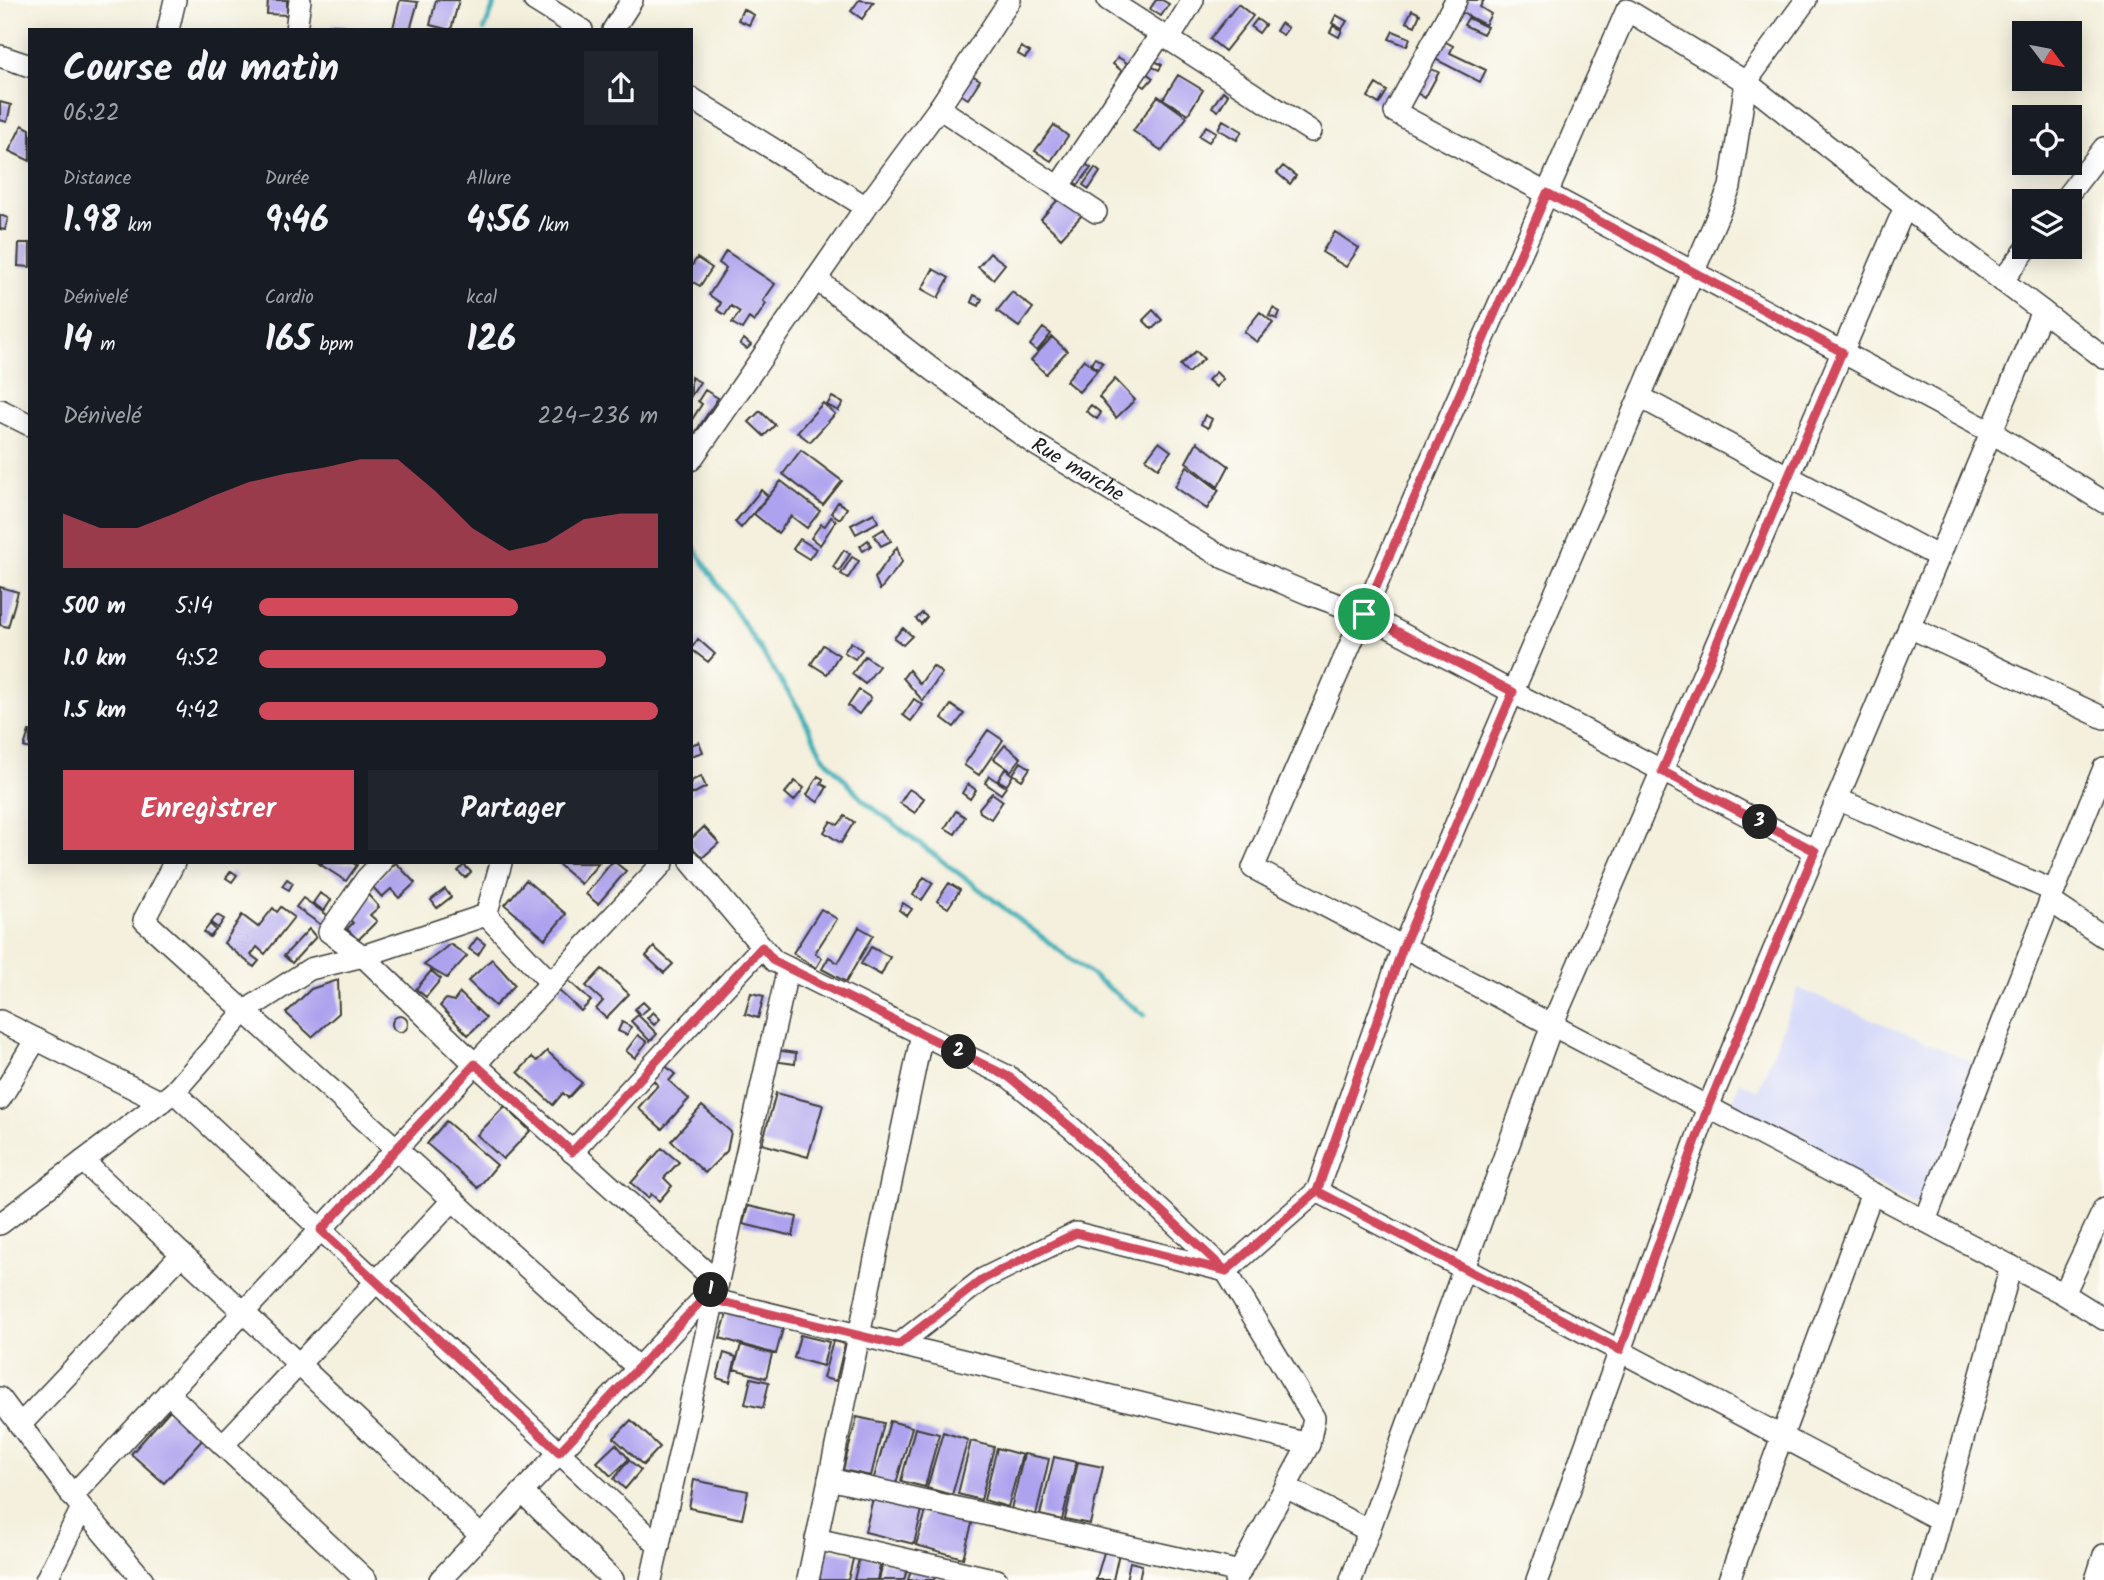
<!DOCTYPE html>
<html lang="fr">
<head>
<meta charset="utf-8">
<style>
  body { margin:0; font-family:Kalam,sans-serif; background:#20242c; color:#f1f3f6; height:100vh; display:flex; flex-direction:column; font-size:26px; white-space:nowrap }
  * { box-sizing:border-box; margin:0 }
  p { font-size:23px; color:#9ea1a6 }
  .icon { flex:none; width:38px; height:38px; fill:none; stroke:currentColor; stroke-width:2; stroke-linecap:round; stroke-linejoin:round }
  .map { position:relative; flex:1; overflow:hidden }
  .side { position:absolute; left:28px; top:28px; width:665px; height:836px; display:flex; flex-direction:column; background:#171b24; border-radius:0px; box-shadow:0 4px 18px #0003 }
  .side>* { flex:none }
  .needle { width:46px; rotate:122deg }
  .buttons { position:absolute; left:2012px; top:21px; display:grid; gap:14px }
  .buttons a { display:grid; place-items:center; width:70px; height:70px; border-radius:0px; background:#171b24; box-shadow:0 4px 18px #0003; font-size:35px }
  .pin { position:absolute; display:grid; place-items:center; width:60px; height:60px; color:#fff; margin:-30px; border:4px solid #fff; border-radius:50%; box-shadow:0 2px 7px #0007 }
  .km { position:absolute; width:35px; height:35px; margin:-18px; border-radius:50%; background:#222; color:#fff; font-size:19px; line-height:35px; text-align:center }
  .round { display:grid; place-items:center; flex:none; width:74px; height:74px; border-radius:0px; background:#20242c }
  .overview { display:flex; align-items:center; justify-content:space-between; height:119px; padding:0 35px }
  h1 { font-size:38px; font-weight:600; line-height:52px }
  .stats { display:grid; grid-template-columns:repeat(3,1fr); gap:10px; height:119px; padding:7px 35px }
  .stats div { display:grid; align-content:center }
  .stats b { font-size:35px; font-weight:600 }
  .stats small { font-size:19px; font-weight:400 }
  .stats p { font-size:19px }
  .chart { height:196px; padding:14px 35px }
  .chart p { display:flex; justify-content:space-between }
  .chart svg { width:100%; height:126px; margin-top:7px; fill:#d1495b; opacity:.7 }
  .button { display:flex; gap:14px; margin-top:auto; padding:14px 35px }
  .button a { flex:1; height:80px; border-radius:0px; background:#d1495b; color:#fff; font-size:28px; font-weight:600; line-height:80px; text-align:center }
  .button a+a { background:#20242c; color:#f1f3f6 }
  ul { padding:0 35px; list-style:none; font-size:23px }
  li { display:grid; grid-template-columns:112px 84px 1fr; align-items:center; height:52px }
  li i { height:18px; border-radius:9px; background:#d1495b }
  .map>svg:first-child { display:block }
  .built { fill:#d4d8f9 }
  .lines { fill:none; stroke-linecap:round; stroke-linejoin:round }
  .stream { stroke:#3eafb7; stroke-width:5 }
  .building { fill:#ada2ee }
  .street-casing { stroke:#3c3c39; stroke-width:24 }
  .street { stroke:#fff; stroke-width:21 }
  .route-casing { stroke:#fff; stroke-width:14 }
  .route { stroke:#d1495b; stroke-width:9 }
  .labels { text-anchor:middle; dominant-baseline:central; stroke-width:5; stroke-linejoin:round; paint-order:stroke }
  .street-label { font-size:21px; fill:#1c1c1c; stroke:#fdfcf7 }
</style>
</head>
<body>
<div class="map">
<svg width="2104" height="1580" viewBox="0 0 2104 1580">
  <rect width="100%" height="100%" fill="#fdfcf7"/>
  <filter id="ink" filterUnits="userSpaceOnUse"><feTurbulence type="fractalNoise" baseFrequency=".0143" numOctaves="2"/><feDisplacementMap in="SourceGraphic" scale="14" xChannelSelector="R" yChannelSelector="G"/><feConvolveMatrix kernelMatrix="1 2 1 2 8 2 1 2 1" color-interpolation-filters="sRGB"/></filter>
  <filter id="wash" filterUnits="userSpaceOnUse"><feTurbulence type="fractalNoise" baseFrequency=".00686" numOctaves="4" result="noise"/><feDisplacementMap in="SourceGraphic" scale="28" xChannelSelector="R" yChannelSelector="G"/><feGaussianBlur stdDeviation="1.57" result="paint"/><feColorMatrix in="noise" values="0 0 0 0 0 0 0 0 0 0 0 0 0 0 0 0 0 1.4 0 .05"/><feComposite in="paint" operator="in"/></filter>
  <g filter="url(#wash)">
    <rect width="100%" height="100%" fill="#f4f0dd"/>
    <path class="built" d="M1798,988L1978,1064L1923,1209L1730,1109L1740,1081L1758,1091Z"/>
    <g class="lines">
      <path class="stream" d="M484,30L496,0
        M691,543L799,709L822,755L864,801L1144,1015"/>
    </g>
    <g id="blocks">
      <path class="building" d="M268,0H287V15L267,14Z
        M400,0L418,2L410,30L393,28Z
        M436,0H459L451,30L430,25Z
        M859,0L874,2L862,19L851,11Z
        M1156,0H1162L1169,4L1161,16L1150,9Z
        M1467,0H1484L1480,7L1491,14L1485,25L1459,11Z
        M1238,4L1253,16L1225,51L1210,39Z
        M743,9L754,15L749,25L738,20Z
        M1412,10L1420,14L1415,26L1406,22Z
        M1336,15L1347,21L1342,29L1332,23Z
        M1468,18L1487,27L1483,34L1464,25Z
        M1257,19L1265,25L1259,33L1251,27Z
        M1281,23L1288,28L1283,35L1276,31Z
        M331,25L346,26L345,30H331Z
        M1333,26L1342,30L1339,37L1330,32Z
        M1393,31L1410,38L1407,46L1389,39Z
        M1444,41L1453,46L1450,53L1486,70L1480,82L1435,59Z
        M1021,47L1030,52L1025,58L1018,54Z
        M1118,57L1127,63L1122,71L1113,64Z
        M1151,59L1162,65L1159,70L1148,65Z
        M1430,69L1439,72L1425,98L1417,93Z
        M1142,70L1153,78L1145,87L1136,81Z
        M967,72L980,80L968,99L955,91Z
        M1178,75L1203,90L1188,114L1163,99Z
        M1376,84L1387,91L1379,104L1368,97Z
        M1223,91L1228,95L1218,111L1212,107Z
        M1158,96L1187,117L1162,151L1133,131Z
        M0,102L11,105L7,122L0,120Z
        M1223,120L1242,131L1237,140L1218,129Z
        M22,125L30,129V161L9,151Z
        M1054,125L1068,136L1051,161L1035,151Z
        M1206,126L1216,132L1209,142L1199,136Z
        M1080,160L1091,168L1078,185L1067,177Z
        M1283,166L1296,176L1290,184L1277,173Z
        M1095,168L1100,172L1089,189L1083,185Z
        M1062,195L1083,214L1061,238L1041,219Z
        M0,215L8,218L5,230L0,229Z
        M1335,232L1359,248L1346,267L1322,252Z
        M19,243H30V267L18,266Z
        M726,251L775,284L763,301L766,304L754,322L749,318L742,329L732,323L740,312L731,306L725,315L717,310L721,303L709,295L726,268L719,263Z
        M990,253L1005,264L993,279L978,267Z
        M697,258L712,268L700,286L691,281V267Z
        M933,269L949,278L938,298L922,289Z
        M1012,292L1033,308L1019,327L997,311Z
        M974,295L982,299L979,306L971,302Z
        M1273,308L1280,312L1277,319L1269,316Z
        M1153,310L1162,320L1152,329L1143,320Z
        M1260,312L1273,323L1257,342L1244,332Z
        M1043,328L1051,334L1037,351L1030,345Z
        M1052,337L1067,351L1046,374L1031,360Z
        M744,339L751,345L747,349L740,344Z
        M1196,351L1204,359L1188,373L1180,365Z
        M1095,358L1103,363L1098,369L1091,364Z
        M1084,359L1097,371L1079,392L1066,381Z
        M1216,372L1223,379L1216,387L1208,380Z
        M691,377L700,382L691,396Z
        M1115,379L1135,400L1116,418L1099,397Z
        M705,390L718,398L691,439V421L702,404L698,401Z
        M832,397L843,403L838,411L827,405Z
        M823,403L835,414L810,442L797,432Z
        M1091,405L1101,413L1097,419L1086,411Z
        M760,411L775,425L764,436L749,422Z
        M1205,415L1212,419L1208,428L1201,424Z
        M1159,442L1171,451L1158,468L1146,459Z
        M1197,442L1229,466L1218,487L1186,462Z
        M801,450L842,481L823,505L783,474Z
        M1187,466L1219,490L1207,509L1175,487Z
        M781,481L820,511L807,528L791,516L778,533L754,514Z
        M761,490L768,496L741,528L735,522Z
        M838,502L847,508L840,519L831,513Z
        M874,513L878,522L856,534L851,525Z
        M831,517L836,521L820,545L811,538L821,524L825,526Z
        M884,529L891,541L881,546L874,535Z
        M800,539L816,549L809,559L793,549Z
        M868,540L871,546L863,551L860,546Z
        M897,547L902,562L880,590L875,578Z
        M844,550L850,554L839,571L833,567Z
        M852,557L859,561L848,578L841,574Z
        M0,587L18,592L8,627L0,625Z
        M922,613L927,617L921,624L916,619Z
        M903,628L912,636L903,645L894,638Z
        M698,639L715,654L708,662L691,649Z
        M851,642L862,650L855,659L844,652Z
        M823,645L839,655L827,674L811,664Z
        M865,656L879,666L865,684L852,674Z
        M933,666L942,673L923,701L903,678L909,670L920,684Z
        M859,690L871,698L859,714L848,706Z
        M914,699L923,705L911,721L903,715Z
        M951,705L964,714L954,727L942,718Z
        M988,730L1003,740L979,775L964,765Z
        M29,731H30V749L24,747Z
        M699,742L703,752L691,756V745Z
        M1005,745L1021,758L1011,771L994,759Z
        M1021,762L1030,768L1022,780L1013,774Z
        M1005,769L1013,775L1007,785L998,780Z
        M701,776L706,787L691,795V781Z
        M818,776L823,779L821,784L827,787L818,802L807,795Z
        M989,776L1006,787L1001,794L985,783Z
        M795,781L804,788L794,801L785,793Z
        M968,784L976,790L970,799L962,793Z
        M909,789L924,798L915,813L900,803Z
        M992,793L1003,801L991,819L980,812L979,808Z
        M956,811L965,817L955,834L945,828Z
        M845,816L854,822L841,843L824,832L831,821L838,825Z
        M704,827L719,843L702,858L691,846V839Z
        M318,863H353L357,865L346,881Z
        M396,863L415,883L399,898L391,889L382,897L371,885Z
        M557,863H599L581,884Z
        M611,863H616L626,871L598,904L586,894Z
        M464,865L471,872L465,878L458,871Z
        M231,871L237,875L232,882L226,878Z
        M924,877L933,883L922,900L913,895Z
        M287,879L293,883L289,890L282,886Z
        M526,880L566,914L545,939L505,905Z
        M949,883L960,890L948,908L937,901Z
        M445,889L451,897L437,908L431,900Z
        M364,890L379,907L370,915L377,921L358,940L347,929L353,923L343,913Z
        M320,893L331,900L324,911L313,903Z
        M303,898L330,917L324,927L296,907Z
        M903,903L912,909L907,916L899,910Z
        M281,907L294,917L265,954L257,947L251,955L259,961L254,967L224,943L242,915L258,927L273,908L277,912Z
        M821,909L837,919L815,953L822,958L816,968L793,953Z
        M217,915L224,919L218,928L211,923Z
        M210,924L216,930L210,937L204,932Z
        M859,927L873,935L846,982L822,969L829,957L838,963Z
        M309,929L316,937L292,963L284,956Z
        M477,938L485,944L478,955L469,949Z
        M450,944L467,956L447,978L424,965Z
        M654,947L673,964L664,973L646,956Z
        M871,947L890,957L881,975L861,964Z
        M492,959L515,985L495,1006L468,981Z
        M602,969L629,994L606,1018L596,1009L603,1001L586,986Z
        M431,971L441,979L426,997L416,989Z
        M567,979L591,1001L581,1011L558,990Z
        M338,980L339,1013L312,1037L286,1013L311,989Z
        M460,993L486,1018L468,1035L440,1006L446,999L454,1001Z
        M751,993L764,996L758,1018L745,1014Z
        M643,1002L649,1008L640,1015L635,1009Z
        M653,1012L660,1019L654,1025L647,1018Z
        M638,1015L657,1034L650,1041L631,1021Z
        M392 1024a8 8 0 1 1 16 0a8 8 0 1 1-16 0Z
        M622,1022L631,1027L627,1035L618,1031Z
        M638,1035L647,1042L635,1058L626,1051Z
        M775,1050L796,1053L795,1064L773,1061Z
        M547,1051L582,1083L568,1098L563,1093L553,1105L518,1072L532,1057L537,1061Z
        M660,1061L675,1074L669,1081L689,1099L662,1129L638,1108L658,1085L648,1076Z
        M776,1093L823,1105L808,1157L762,1144Z
        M505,1106L530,1131L503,1159L477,1135Z
        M702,1106L731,1132L727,1151L705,1173L671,1141Z
        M446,1121L497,1165L478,1188L427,1144Z
        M662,1148L679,1162L664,1178L672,1186L659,1201L651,1194L648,1198L631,1183Z
        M748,1206L797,1217L793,1236L743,1224Z
        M728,1310L784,1325L776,1354L720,1338Z
        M800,1335L829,1342L823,1366L794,1358Z
        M833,1341L845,1344L836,1381L823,1378Z
        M741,1345L772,1354L766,1378L734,1369Z
        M724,1353L736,1357L730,1382L717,1378Z
        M751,1378L769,1382L763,1408L745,1404Z
        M170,1410L203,1439L164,1483L131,1454Z
        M857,1417L884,1423L871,1476L843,1470Z
        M631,1420L660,1447L643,1465L614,1438Z
        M890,1421L912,1427L895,1487L873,1481Z
        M915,1428L939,1434L925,1487L901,1481Z
        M943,1432L968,1440L952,1495L927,1488Z
        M971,1441L994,1447L981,1500L958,1494Z
        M616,1444L629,1459L611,1476L597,1462Z
        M997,1448L1022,1455L1008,1507L984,1500Z
        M1024,1454L1049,1459L1036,1515L1011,1509Z
        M1054,1457L1076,1462L1062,1520L1040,1515Z
        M629,1460L641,1470L625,1489L614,1479Z
        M1078,1462L1103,1467L1090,1524L1065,1519Z
        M694,1480L748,1491L742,1519L689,1508Z
        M873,1498L922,1510L914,1544L865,1532Z
        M927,1508L973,1520L963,1558L916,1545Z
        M825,1549L854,1555L848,1580H819Z
        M1105,1549L1119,1553L1113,1580H1096Z
        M860,1555L881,1560L877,1580H854Z
        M883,1561L908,1567L904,1580H879Z
        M1130,1562L1142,1565L1139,1580H1126Z
        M912,1567L936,1573L934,1580H908Z"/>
    </g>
  </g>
  <g filter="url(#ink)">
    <use href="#blocks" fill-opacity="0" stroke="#3c3c39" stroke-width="2"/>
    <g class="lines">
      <defs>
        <g id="street">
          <path d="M534,0L582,30"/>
          <path d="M1108,0L1311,131"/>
          <path d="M1456,0L1395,112L1991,432L2104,502"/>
          <path d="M168,30L175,0"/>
          <path d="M296,30L300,0"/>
          <path d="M613,30L632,0"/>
          <path d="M1169,39L1193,0"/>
          <path d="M0,56L30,66"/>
          <path d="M691,98L866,207"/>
          <path d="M939,108L1096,212"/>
          <path d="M1058,187L1161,34"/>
          <path d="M2063,201L2104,148"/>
          <path id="s1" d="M816,279L933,370L1033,443L1222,557L1309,594L1364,614L1815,851"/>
          <path d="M2002,281L2028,247"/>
          <path d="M2104,358L1905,207L1746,82L1627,10L1253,868L2064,1294L2104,1319"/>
          <path d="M1640,397L1939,557"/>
          <path d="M0,410L30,425"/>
          <path d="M691,460L866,207L939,108L1010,0"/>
          <path d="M1909,627L2104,718"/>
          <path d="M1837,799L2054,891"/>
          <path d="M691,862L774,961L1009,1077L1073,1129L1226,1271L1314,1418L1309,1444L1235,1580"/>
          <path d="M174,863L144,920L638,1368"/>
          <path d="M381,863L366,879L329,932L363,956L475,1064L718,1283"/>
          <path d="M2050,901L2104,937"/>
          <path d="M486,915L551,983"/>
          <path d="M0,1021L161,1102"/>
          <path d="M174,1092L659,1546"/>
          <path d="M0,1099L36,1039"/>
          <path d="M572,1152L762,947"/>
          <path d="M83,1161L481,1536"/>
          <path d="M1317,1191L1940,1520"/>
          <path d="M1925,1221L2050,901L2104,768"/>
          <path d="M0,1224L174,1092L245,1011L310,969L363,956L486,915L501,863"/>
          <path d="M2064,1294L2104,1209"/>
          <path d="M714,1300L1309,1444"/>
          <path d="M898,1345L983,1279L1076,1233L1226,1271L1317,1191L1403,947L1730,187L1746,82L1806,0"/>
          <path d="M168,1393L366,1580"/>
          <path d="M0,1398L82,1508L143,1580"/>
          <path d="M20,1425L182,1254"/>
          <path d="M223,1445L453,1200"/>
          <path d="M829,1479L1240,1572"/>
          <path d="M1286,1487L1369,1531"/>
          <path d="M522,1492L613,1580"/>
          <path d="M72,1496L663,863"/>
          <path d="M816,1539L997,1580"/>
          <path d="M46,1580L82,1508"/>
          <path d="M440,1580L716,1285"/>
          <path d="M651,1580L788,968"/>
          <path d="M808,1580L922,1034"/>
          <path d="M1351,1580L1552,1025L1905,207"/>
          <path d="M1537,1580L1708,1107L2042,311"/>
          <path d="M1729,1580L1872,1193"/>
          <path d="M1924,1580L2011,1266"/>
          <path d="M2096,1580L2104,1555"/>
        </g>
      </defs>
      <use href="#street" class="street-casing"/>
      <use href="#street" class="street"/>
    </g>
  </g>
  <g class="lines" filter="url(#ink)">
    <defs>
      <path id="route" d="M1364,614L1513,692L1403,947L1317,1191L1226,1271L1076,1233L983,1279L898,1345L714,1300L718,1283L559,1452L321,1230L475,1064L572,1152L762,947L774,961L1009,1077L1073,1129L1226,1271L1317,1191L1620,1350L1708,1107L1815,851L1662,771L1842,352L1547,193L1364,614"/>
    </defs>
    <use href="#route" class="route-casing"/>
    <use href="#route" class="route"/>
  </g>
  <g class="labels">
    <g class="street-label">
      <text stroke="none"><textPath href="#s1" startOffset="324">Rue marche</textPath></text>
    </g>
  </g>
</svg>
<div class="buttons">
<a><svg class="needle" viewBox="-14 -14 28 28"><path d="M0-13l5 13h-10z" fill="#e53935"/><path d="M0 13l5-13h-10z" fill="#9ea1a6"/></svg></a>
<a><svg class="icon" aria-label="locate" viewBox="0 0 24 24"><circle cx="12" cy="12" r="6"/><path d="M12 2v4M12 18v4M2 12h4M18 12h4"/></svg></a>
<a><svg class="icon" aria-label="layers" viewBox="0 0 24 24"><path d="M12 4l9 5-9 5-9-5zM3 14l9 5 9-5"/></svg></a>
</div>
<div class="pin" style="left:1364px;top:614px;background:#1e9e55"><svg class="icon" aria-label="arrive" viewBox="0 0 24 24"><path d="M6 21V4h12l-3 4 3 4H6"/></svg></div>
<b class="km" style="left:711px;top:1290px">1</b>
<b class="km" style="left:959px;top:1052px">2</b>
<b class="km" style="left:1760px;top:822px">3</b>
<section class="side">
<div class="overview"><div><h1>Course du matin</h1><p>06:22</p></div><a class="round"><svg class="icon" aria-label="share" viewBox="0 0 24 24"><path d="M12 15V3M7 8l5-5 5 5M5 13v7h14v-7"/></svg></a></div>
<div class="stats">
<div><p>Distance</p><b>1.98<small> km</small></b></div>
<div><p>Durée</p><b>9:46</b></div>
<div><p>Allure</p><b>4:56<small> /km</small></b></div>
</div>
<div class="stats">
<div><p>Dénivelé</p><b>14<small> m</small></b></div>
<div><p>Cardio</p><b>165<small> bpm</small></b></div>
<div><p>kcal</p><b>126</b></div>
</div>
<div class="chart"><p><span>Dénivelé</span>224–236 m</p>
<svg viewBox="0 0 160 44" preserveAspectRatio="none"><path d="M0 44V25L10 30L20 30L30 25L40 19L50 14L60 11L70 9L80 6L90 6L100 17L110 30L120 38L130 35L140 27L150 25L160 25V44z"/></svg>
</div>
<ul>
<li><b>500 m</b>5:14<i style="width:65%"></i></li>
<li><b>1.0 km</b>4:52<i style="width:87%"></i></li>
<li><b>1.5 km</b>4:42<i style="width:100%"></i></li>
</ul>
<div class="button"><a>Enregistrer</a><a>Partager</a></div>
</section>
</div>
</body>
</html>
